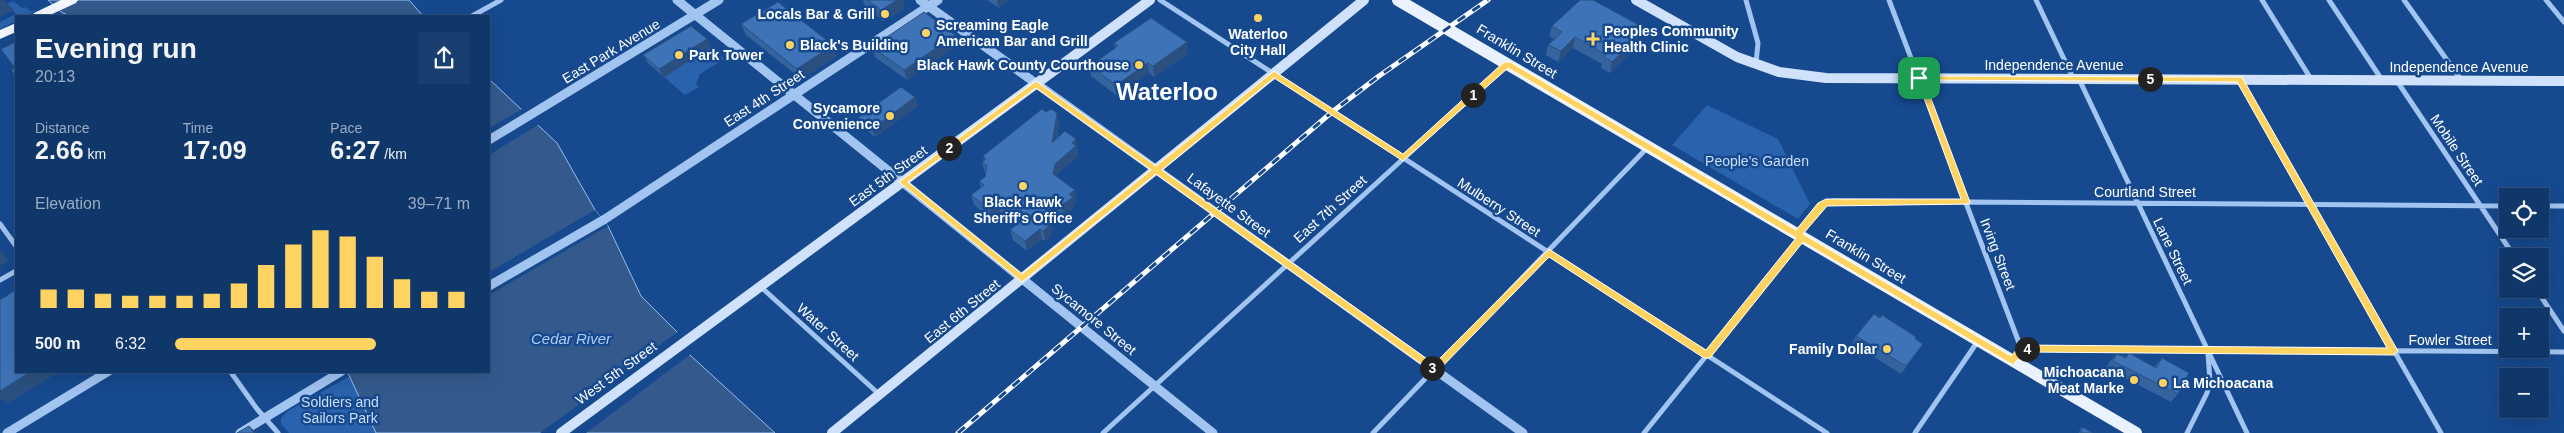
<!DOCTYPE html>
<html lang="en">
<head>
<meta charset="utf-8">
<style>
  body { margin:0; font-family:Helvetica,sans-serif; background:#193f70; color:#f1f3f6; height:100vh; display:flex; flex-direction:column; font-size:19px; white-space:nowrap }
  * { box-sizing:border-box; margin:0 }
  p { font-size:16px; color:#9cacc1 }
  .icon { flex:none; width:28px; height:28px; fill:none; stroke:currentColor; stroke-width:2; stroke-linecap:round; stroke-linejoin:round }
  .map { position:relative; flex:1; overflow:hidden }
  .panel { position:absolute; left:15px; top:15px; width:475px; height:358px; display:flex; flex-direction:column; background:#10376a; border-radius:0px; box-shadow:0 5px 20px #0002,0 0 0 1px #30517e }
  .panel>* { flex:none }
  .buttons { position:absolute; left:2499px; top:188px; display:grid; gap:10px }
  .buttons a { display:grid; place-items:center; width:50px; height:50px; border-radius:0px; background:#10376a; box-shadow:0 5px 20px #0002,0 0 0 1px #30517e; font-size:25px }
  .pin { position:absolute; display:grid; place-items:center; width:42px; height:42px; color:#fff; margin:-21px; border-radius:10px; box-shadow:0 2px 8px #0006 }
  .km { position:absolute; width:25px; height:25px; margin:-12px; border-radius:50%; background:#222; color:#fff; font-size:14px; line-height:25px; text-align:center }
  .round { display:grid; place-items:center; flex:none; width:52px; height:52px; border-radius:0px; background:#193f70 }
  .summary { display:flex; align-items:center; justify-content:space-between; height:85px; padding:0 20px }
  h1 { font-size:28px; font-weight:600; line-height:38px }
  .stats { display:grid; grid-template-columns:repeat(3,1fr); gap:8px; height:85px; padding:5px 20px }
  .stats div { display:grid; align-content:center }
  .stats b { font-size:25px; font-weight:600 }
  .stats small { font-size:14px; font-weight:400 }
  .stats p { font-size:14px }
  .chart { height:140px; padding:10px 20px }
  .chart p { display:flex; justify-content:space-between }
  .chart svg { width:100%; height:90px; margin-top:5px; stroke:#ffd361; stroke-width:6 }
  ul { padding:0 20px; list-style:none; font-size:16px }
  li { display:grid; grid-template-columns:80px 60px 1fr; align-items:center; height:38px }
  li i { height:12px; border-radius:6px; background:#ffd361 }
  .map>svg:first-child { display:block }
  .green { fill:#2963ad }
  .water { fill:#345a8d; stroke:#94bff2 }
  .pier { fill:#16498e }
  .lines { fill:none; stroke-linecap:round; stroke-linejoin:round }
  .minor { stroke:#a2c4f0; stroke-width:5 }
  .tertiary { stroke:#a2c4f0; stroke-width:9 }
  .secondary { stroke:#d0e2fb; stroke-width:10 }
  .primary { stroke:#ebf2ff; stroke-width:12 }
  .trunk { fill:#f5f8ff; fill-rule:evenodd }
  .rail-casing { stroke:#fff; stroke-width:5 }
  .rail { stroke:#16498e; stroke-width:3; stroke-dasharray:9; stroke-linecap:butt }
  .wall { fill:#35639d }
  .shaded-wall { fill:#2b5080 }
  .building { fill:#3e73b7; stroke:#2b5080 }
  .route { fill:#ffd361; stroke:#fff; fill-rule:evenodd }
  .poi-dot { fill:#ffd361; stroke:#16498e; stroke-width:2 }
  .labels { text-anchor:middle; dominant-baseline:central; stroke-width:5; stroke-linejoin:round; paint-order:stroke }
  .poi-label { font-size:14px; font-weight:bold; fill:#fff; stroke:#16498e; text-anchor:end }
  .street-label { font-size:14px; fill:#fff; stroke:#16498e }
  .park-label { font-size:14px; fill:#c8dffb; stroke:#16498e }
  .water-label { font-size:15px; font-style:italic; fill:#aecef7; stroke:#16498e }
  .town-label { font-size:24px; font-weight:bold; fill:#fff; stroke:#16498e }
</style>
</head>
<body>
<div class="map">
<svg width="2564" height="433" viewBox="0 0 2564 433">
  <rect width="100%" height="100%" fill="#16498e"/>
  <path class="green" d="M13,1L22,8L25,7L31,11L38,10L25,16H16V21L0,29V22L16,14L7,4Z
    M711,47L724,59L700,74L696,84L699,87L685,95L664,77Z
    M1707,105L1778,139L1810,204L1798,219L1672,145Z
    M350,376L376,433H289L281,424V418L288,411Z"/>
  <path class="water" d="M48,0H409L423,16H70L61,12Z
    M489,79L557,143L595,210L608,226L641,296L677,332L690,355L775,433H376L347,371H489Z"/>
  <path class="pier" d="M524,108L541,123L489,155V128Z
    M595,210L608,226L489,295V272Z
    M679,331L692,353L586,433H540Z"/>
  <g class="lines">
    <path class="minor" d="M1160,0L1827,433
      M1746,0L1758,43L1756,63
      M1889,0L2021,348
      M2036,0L2073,78
      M2262,0L2311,79
      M2329,0L2382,80
      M2404,0L2462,81
      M2546,0L2564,22
      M472,16L501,0
      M2079,79L2247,433
      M2239,79L2441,433
      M2397,81L2514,256
      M2540,206H2564
      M0,224L16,246
      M1798,234L1821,205L1834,201L2508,206
      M0,280L16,271
      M761,287L880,395
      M2536,289L2564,331
      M2013,361L2021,348L2564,352
      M230,371L257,409L278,433
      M1103,433L1507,64
      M1373,433L1647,148
      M1644,433L1802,237
      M1915,433L1978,341
      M2187,433L2207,393L2210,381L2208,354"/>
    <path class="tertiary" d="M677,0L1213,433
      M920,0L1523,433
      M489,140L719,0
      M489,286L605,219L938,0
      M7,433L109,371
      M240,433L342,371"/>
    <path class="secondary" d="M1636,0L1737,57L1779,72L1826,78L2564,81
      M561,433L1150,0
      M832,433L1364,0"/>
    <path class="primary" d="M1398,0L2136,433"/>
    <path class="trunk" d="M61,0H78L76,3L48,16H32L34,13Z
      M16,23V32L0,39V30Z"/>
    <defs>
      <path id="rail" d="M958,433L1332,112L1379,76L1488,0"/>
    </defs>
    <use href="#rail" class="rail-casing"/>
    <use href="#rail" class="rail"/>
  </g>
  <path class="wall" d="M863,0H902L905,8L884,21L865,6Z
    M987,0H1010L999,8Z
    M741,24L837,56L801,79L746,35Z
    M1552,26L1636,36L1638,37L1635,48L1610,73L1601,68L1602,64L1573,48L1558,62L1546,55L1548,45L1554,39L1549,36Z
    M1114,43L1188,53L1154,77L1149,73L1117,96L1091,76L1090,66L1115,48Z
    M958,45L907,80L875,57L872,47Z
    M711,47L664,77L648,63L643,55Z
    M915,97L918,106L875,137L861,126L858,118Z
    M1046,112L1057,113L1059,124L1057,139L1078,149L1077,151L1078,156L1057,174L1056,176L1077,200L1074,203V207L1064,216L1053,208L1051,236L1045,241L1042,239L1027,251L1013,240L1010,230L1016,225L1000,212L992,219L974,205L971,195L981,188L979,181L985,177L986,174L985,173L982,162L984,161L983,156Z
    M1856,336L1915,339L1918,351L1901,374L1852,343Z
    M2129,353L2154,367L2162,358L2178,394L2171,402L2106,368L2110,361L2117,354L2125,358Z
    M2082,427L2093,433H2079L2080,429Z"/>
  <path class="shaded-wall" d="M3,0H4L14,10L0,17V1Z
    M897,0H902L905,8L884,21L881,10Z
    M997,0H1010L999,8Z
    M1639,25L1636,36L1630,33Z
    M955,35L958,45L907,80L904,70Z
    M1575,37L1573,48L1558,62L1561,51Z
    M1638,37L1635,48L1610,73L1612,62Z
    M707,39L711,47L664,77L659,69Z
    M1187,42L1188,53L1154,77L1153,66Z
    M833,45L837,56L801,79L797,69Z
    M1148,63L1149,73L1117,96L1116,85Z
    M915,97L918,106L875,137L872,129Z
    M1057,113L1059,124L1054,153L1052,143Z
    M1076,139L1078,149L1077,151L1078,156L1057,174L1055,185L1053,174L1055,164L1072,143Z
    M1075,190L1077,200L1074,203V207L1064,216L1062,205L1069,194Z
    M1051,197L1053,208L1051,236L1045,241L1043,231Z
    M998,202L1000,212L992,219L989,209Z
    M1040,229L1042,239L1027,251L1025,241Z
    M0,249L9,261L0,266Z
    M32,371H61L8,403L0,398V391Z
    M249,426L257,433H254Z"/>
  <path class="building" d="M867,0H897L881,10Z
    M1580,0H1593L1639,25L1630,33L1638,37L1612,62L1604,57L1606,55L1575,37L1561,51L1548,45L1562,32L1552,26Z
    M778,2L833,45L797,69L741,24Z
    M924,12L955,35L904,70L872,47Z
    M1151,18L1187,42L1153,66L1148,63L1116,85L1090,66L1118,46L1114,43Z
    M691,26L707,39L659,69L643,55Z
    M16,42V77L11,70L15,68L1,49Z
    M901,87L915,97L872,129L858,118Z
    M1042,109L1046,112L1051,109L1057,113L1052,143L1065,131L1076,139L1072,143L1076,146L1055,164L1053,174L1075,190L1069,194L1073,197L1062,205L1051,197L1049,226L1043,231L1040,229L1025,241L1010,230L1022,220L998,202L989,209L971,195L984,185L979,181L985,177L987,166L982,162L986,159L983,156Z
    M16,290V371H32L0,391V300Z
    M1874,314L1880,318L1882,315L1916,337L1915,339L1923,344L1906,366L1856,336Z
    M2129,353L2156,368L2162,358L2189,373L2178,394L2113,361L2117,354L2126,358Z
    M249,426L254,433H237Z
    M2082,427L2093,433H2081Z"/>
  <path class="route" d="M1504,62H1510L1796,230L1818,203L1826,199H1961L1916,76L2242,77L2398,351L2394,355L2024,352L2013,365L1803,242L1710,358H1704L1549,257L1435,374L1156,174L1022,282L899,182L1036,81L1156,166L1274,71L1403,154ZM1508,68L1796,238L1706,350L1549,249L1434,364L1162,170L1274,78L1403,161ZM1924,80L2237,82L2387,348L2021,345L2011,356L1803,234L1827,206L1969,204L1970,202ZM1036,88L1151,170L1022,274L908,182Z"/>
  <g class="poi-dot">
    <circle cx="885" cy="14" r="5"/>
    <circle cx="1258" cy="18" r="5"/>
    <circle cx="926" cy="33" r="5"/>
    <path d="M1590.5 31.5h5v5h5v5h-5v5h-5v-5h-5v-5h5z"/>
    <circle cx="790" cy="45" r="5"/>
    <circle cx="679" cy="55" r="5"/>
    <circle cx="1139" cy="65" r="5"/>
    <circle cx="890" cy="116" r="5"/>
    <circle cx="1023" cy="186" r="5"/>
    <circle cx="1887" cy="349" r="5"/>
    <circle cx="2134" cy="380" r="5"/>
    <circle cx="2163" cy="383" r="5"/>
  </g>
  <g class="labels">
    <g class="poi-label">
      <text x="875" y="14">Locals Bar &amp; Grill</text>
      <text x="936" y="25" text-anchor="start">Screaming Eagle<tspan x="936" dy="16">American Bar and Grill</tspan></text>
      <text x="1604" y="31" text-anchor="start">Peoples Community<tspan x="1604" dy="16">Health Clinic</tspan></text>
      <text x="1258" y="34" text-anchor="middle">Waterloo<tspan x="1258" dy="16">City Hall</tspan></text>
      <text x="800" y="45" text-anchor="start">Black's Building</text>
      <text x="689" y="55" text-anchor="start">Park Tower</text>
      <text x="1129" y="65">Black Hawk County Courthouse</text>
      <text x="880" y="108">Sycamore<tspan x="880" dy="16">Convenience</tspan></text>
      <text x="1023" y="202" text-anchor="middle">Black Hawk<tspan x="1023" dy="16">Sheriff's Office</tspan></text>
      <text x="1877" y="349">Family Dollar</text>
      <text x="2124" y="372">Michoacana<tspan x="2124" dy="16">Meat Marke</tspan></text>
      <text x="2173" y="383" text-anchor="start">La Michoacana</text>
    </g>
    <g class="street-label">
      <text transform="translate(611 51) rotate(-31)">East Park Avenue</text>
      <text transform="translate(1517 51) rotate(31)">Franklin Street</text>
      <text x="2054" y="65">Independence Avenue</text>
      <text x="2459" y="67">Independence Avenue</text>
      <text transform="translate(764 98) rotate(-33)">East 4th Street</text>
      <text transform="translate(2457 150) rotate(56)">Mobile Street</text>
      <text transform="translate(888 176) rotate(-36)">East 5th Street</text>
      <text x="2145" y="192">Courtland Street</text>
      <text transform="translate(1229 205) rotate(36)">Lafayette Street</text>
      <text transform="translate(1499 207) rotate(33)">Mulberry Street</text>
      <text transform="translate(1330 209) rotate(-42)">East 7th Street</text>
      <text transform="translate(2173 251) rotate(64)">Lane Street</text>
      <text transform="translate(1998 254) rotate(69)">Irving Street</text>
      <text transform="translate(1866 256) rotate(31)">Franklin Street</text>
      <text transform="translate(962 311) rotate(-39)">East 6th Street</text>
      <text transform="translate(1094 319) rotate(39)">Sycamore Street</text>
      <text transform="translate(828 332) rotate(42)">Water Street</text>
      <text x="2450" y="340">Fowler Street</text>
      <text transform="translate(616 373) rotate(-36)">West 5th Street</text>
    </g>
    <g class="park-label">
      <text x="1757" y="161">People's Garden</text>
      <text x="340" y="402">Soldiers and<tspan x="340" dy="16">Sailors Park</tspan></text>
    </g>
    <g class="water-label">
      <text x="571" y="338">Cedar River</text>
    </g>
    <g class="town-label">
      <text x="1167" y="91">Waterloo</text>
    </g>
  </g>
</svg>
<div class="buttons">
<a><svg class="icon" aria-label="locate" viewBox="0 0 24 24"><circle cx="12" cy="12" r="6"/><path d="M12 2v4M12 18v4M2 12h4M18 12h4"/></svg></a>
<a><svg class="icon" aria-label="layers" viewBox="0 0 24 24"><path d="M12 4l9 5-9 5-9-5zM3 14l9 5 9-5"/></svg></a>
<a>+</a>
<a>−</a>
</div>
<div class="pin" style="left:1919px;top:78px;background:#1e9e55"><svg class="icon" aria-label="arrive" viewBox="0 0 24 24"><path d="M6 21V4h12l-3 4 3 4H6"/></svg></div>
<b class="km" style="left:1473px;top:95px">1</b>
<b class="km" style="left:949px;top:148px">2</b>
<b class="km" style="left:1432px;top:368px">3</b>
<b class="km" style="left:2027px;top:349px">4</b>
<b class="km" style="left:2150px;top:79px">5</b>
<section class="panel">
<div class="summary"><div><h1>Evening run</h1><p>20:13</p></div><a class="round"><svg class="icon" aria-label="share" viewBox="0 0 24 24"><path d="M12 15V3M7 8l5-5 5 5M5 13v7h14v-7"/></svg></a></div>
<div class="stats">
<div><p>Distance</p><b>2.66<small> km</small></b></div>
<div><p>Time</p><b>17:09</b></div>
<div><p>Pace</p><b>6:27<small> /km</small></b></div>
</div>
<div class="chart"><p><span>Elevation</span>39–71 m</p>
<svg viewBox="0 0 160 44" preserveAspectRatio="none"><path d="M5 44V35M15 44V35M25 44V37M35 44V38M45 44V38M55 44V38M65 44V37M75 44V32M85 44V23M95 44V13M105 44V6M115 44V9M125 44V19M135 44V30M145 44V36M155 44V36"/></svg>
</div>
<ul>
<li><b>500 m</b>6:32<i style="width:68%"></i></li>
</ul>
</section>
</div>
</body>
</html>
